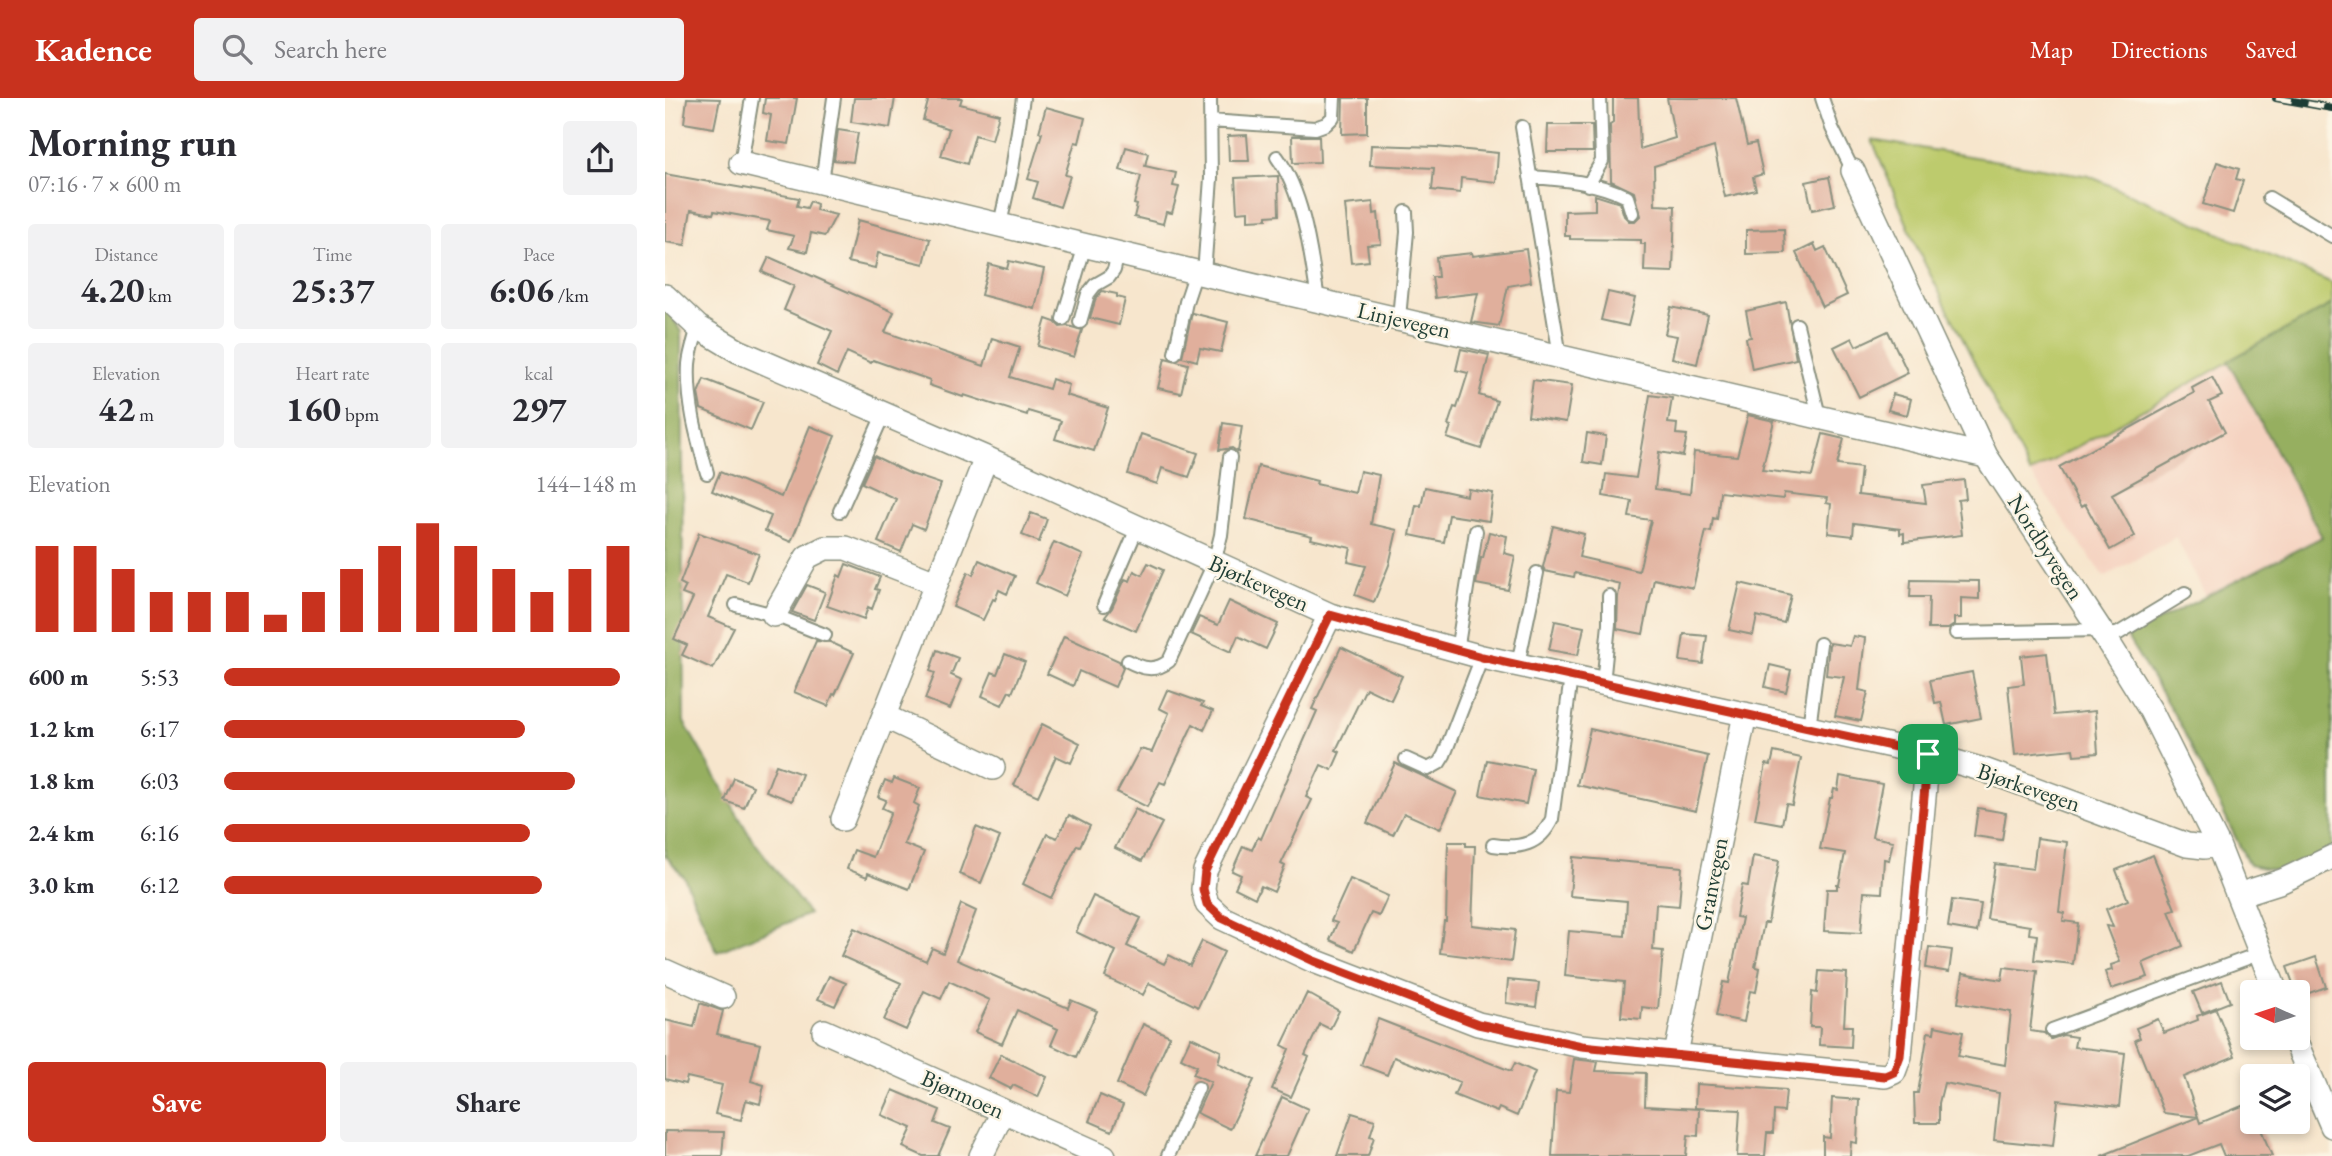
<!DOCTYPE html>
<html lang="en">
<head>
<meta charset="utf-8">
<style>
  body { margin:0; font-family:"EB Garamond",serif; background:#f2f2f3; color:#2b2b33; height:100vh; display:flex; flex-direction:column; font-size:26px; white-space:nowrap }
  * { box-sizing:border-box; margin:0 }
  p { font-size:23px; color:#7c7c81 }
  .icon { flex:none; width:38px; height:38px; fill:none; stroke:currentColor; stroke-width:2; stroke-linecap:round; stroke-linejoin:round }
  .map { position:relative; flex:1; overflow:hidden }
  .panel { display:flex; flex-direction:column; background:#fff; width:665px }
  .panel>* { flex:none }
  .needle { width:46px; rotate:273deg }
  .buttons { position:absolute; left:1575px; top:882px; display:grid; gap:14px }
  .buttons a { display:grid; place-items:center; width:70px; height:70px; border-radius:7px; background:#fff; box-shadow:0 4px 10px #0003; font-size:35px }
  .pin { position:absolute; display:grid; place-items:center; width:60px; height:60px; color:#fff; margin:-30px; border-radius:14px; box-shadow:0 4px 10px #0006 }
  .round { display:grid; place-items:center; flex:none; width:74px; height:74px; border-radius:7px; background:#f2f2f3 }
  .summary { display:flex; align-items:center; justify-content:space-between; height:119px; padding:0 28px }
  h1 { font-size:38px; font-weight:700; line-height:52px }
  .figures { display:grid; grid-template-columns:repeat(3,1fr); gap:10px; height:119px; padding:7px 28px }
  .figures div { display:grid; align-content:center; border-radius:7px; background:#f2f2f3; text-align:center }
  .figures b { font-size:35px; font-weight:700 }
  .figures small { font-size:19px; font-weight:400 }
  .figures p { font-size:19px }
  .chart { height:196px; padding:14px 28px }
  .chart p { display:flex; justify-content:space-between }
  .chart svg { width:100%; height:126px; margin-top:7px; stroke:#c8321e; stroke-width:6 }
  .primary-button { display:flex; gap:14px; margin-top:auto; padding:14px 28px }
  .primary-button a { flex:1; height:80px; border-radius:7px; background:#c8321e; color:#fff; font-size:28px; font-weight:700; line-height:80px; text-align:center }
  .primary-button a+a { background:#f2f2f3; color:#2b2b33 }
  ul { padding:0 28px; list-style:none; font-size:23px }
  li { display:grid; grid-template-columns:112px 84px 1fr; align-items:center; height:52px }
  li i { height:18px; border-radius:9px; background:#c8321e }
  header { display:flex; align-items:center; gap:42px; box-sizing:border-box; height:98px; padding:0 35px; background:#c8321e; color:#fff }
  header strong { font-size:33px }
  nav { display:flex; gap:38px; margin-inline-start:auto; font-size:24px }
  .search { width:490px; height:63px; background:#f2f2f3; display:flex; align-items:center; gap:18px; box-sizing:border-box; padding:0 24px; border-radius:7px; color:#7c7c81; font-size:26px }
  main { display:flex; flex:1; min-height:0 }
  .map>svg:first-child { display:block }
  .built { fill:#f5d3c1 }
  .green { fill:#bdcb6d; stroke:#6e8450; stroke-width:2 }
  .forest { fill:#96af60; stroke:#5a764a; stroke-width:2 }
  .building { fill:#e0af9c }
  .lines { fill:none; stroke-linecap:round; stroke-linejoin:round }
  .lane-casing { stroke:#8b9280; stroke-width:16 }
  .street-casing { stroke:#8b9280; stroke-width:26 }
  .lane { stroke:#fff; stroke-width:12 }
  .street { stroke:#fff; stroke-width:23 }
  .rail-casing { stroke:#1f3d34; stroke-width:8 }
  .rail { stroke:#fcf5e5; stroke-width:5; stroke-dasharray:16; stroke-linecap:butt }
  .route-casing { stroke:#fff; stroke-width:14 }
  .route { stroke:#c8321e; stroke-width:9 }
  .labels { text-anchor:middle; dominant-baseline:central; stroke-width:5; stroke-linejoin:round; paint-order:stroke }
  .street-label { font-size:23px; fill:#1f3d34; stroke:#fcf5e5 }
</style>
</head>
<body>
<header>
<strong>Kadence</strong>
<div class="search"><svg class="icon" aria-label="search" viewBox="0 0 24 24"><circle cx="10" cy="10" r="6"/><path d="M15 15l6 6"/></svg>Search here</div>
<nav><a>Map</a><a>Directions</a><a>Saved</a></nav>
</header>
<main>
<section class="panel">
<div class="summary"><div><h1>Morning run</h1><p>07:16 · 7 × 600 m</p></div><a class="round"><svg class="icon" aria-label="share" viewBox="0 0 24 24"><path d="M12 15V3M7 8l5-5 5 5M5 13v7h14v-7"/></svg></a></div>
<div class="figures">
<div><p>Distance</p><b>4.20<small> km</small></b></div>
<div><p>Time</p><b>25:37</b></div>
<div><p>Pace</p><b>6:06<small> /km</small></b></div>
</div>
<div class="figures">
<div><p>Elevation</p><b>42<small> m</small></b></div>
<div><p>Heart rate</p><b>160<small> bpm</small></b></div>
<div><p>kcal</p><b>297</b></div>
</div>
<div class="chart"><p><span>Elevation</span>144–148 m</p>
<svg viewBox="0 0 160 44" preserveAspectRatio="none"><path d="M5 44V14M15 44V14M25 44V22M35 44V30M45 44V30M55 44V30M65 44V38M75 44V30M85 44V22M95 44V14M105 44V6M115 44V14M125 44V22M135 44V30M145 44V22M155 44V14"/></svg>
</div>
<ul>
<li><b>600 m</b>5:53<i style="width:96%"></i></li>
<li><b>1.2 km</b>6:17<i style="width:73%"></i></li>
<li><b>1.8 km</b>6:03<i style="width:85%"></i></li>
<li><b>2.4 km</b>6:16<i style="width:74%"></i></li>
<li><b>3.0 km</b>6:12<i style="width:77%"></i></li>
</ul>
<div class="primary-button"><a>Save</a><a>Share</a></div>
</section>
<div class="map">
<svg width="1667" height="1058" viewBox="0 0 1667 1058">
  <rect width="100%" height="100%" fill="#fcf5e5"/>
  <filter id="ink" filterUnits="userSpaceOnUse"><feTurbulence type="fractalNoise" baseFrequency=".0143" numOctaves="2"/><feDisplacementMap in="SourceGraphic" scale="14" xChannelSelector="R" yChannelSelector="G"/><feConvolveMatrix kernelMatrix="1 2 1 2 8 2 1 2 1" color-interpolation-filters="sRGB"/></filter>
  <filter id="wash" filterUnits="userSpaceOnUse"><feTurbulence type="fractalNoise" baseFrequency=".00686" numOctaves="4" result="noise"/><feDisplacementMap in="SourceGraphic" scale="28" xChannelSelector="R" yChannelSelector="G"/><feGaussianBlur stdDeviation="1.57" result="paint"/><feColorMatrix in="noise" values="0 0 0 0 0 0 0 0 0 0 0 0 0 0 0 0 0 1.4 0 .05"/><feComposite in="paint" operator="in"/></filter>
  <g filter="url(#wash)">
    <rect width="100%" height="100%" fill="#f7e6cd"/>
    <path class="built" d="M1563,263L1657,439L1541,499L1511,439L1439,479L1365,375Z"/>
    <path class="green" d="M1207,42L1424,78L1667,185V206L1365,375L1253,152Z"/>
    <path class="forest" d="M0,206L16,234L19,624L85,738L144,816L52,854L19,779L0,757Z
      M1667,206V754L1613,773L1584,767L1515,626L1462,539L1657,439L1563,263Z"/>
    <g id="blocks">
      <path class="building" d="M22,0L55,1L49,30L19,25Z
        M100,0H132L124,46L102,43L106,17L98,15Z
        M189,0H230L225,30L186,24Z
        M264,0H297L295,6L334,16L327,42L310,37L302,66L276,58L284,31L258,22Z
        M678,0H702V35L677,36Z
        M948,0H973L975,51L1010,40L1002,0H1071L1082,47L1091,45L1098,76L1088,79L1091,92L1060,99L1049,49L989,68L990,107L1010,108L1008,174L979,173L980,146H976V142L905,141V138H900V113L930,112V97L955,105L959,118L964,123H970L975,118L969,94L946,83L945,27L948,25Z
        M381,9L420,20L414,45L410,44L400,77L405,78L395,109L368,100L373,84L363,81L377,35L374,34Z
        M883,27H927L928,54H882Z
        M173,32L193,35L188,64L169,62Z
        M582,37L584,63H564L563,38Z
        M627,38H654L655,64L628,65Z
        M706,47L771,49L833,55L831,84L796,80L795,95L767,92L769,70L705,67Z
        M461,49L483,55L480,68L511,75L508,88L514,89L507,115L501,114L498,126L469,119L472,107L469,106L476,78L455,72Z
        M1552,64L1574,71L1571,81L1578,83L1568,115L1538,106Z
        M0,76L134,100L132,108L142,110L145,103L152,106L151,112L171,117L160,138L146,135L142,154L124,150L129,138L102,132L105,123L49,113L48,116L26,112L20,147L0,144Z
        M613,78L614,117L602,118V121L583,122V113L572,114L570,80Z
        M1164,79L1170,107L1147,112L1141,84Z
        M708,104L709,116L713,115L716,146L702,147L704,163L686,165L680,107Z
        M193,122L265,141L259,166L213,155L210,170L183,164Z
        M1119,131L1120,155L1081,156V132Z
        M1149,146L1152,153L1160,149L1182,197L1157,209L1131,155Z
        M861,151L866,184L843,188L834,228L806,224L813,195L770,200L767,179H773L771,159L807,155L808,158Z
        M104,159L229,214L220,234L319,268L327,240L355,249L345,279L384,291L387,281L404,287L401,297L443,310L429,353L390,341L396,323L363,313L362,317L299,297L298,299L264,287L265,282L208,262L206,265L182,254L172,277L152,267L167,233L119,212L129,188L97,174Z
        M344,163L379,171L370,211L316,197L324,166L342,171Z
        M437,193L452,196V199L460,201L454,227L425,220L431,200Z
        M943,194L970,200L963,228L936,222Z
        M1121,204L1131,261L1087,271L1081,240L1086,239L1081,213Z
        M1006,209L1043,217L1032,266L1007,260L1012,238L1000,236Z
        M527,215L563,224L556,254L535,250L532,263L517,259Z
        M381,221L390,224L395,229L403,228L417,232L409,259L373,248Z
        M1223,233L1243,275L1194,299L1169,249L1187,240L1191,248Z
        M796,251L824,257L814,297L832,303L816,351L782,340L786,328L783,327L789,309L792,310L803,275L791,272Z
        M500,260L523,266L516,295L493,290Z
        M1547,279L1557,298L1544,304L1560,334L1447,396L1470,438L1445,452L1420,406L1416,409L1394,369L1529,295L1527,290Z
        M39,281L98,304L86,332L36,311L33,295Z
        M868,282L907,287L901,324L863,318Z
        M1228,296L1246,301L1242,317L1223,312Z
        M985,297L1007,300L1003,325L1012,326L1011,336L1022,337L1018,358L994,354L990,391L1025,396L1029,354L1072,358L1083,317L1109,323L1097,372L1147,378L1158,336L1179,341L1172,367L1196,370L1193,397L1261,405L1258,387L1299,382L1301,401L1293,402L1297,437L1239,444V435L1235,436V431L1189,425L1188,438L1163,435L1166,406L1161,405L1162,400L1119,395L1118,401L1055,394L1052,421L1048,420L1046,434L1041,433L1028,490L989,481L978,536L952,531L953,499L955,486L910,475L909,479L880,473L878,469L888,428L919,436L914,459L974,473L986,422L964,419L967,403L938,398L941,376L971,380Z
        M558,325L577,328L573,354L567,350L554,352Z
        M145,328L170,338L126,444L100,433L106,418L47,393L55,374L116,399Z
        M922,335L941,338L937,367L918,364Z
        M476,336L533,355L524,379L497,370L492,386L463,376Z
        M209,358L246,376L276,386L259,431L247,426L236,454L213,444L231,401L197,385Z
        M593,368L652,383L651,386L690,395L695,373L714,377L706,426L732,432L724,467L709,504L690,497L701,468L683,464L686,450L646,441L647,438L581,421Z
        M760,389L802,398L803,391L828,395L824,423L784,417L779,444L745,437L751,407L756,408Z
        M366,415L382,421L374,444L357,437Z
        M824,434L842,438L839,455L850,458L843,492L811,486L816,460H818Z
        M34,435L94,456L83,484L61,476L43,519L69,530L48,571L17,557L22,547L9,541L28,500L17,496L21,488L15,485Z
        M389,444L418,457L400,498L371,485Z
        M314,462L350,478L342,496L334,492L330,502L328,501L318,522L288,509L303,474L308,477Z
        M483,465L498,472L471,533L440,519L447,510L460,481L465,483L469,473L477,477Z
        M181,466L215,479L210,491L214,492L207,511L203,509L199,521L162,508L173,477L176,479Z
        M1246,482L1314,483V501L1296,500V520H1289V527L1283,531H1263L1264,499H1245Z
        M1075,485L1126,497L1119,525L1092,518L1088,537L1064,532Z
        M142,487L160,494L149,522L127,514Z
        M564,503L613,526L601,551L573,538L566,554L526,536L534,519L553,527Z
        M890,523L919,529L913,557L884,552Z
        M1019,536L1042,538L1038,566L1015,563Z
        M399,538L454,563L458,570L450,589L414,573L408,588L382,576Z
        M1188,538L1200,540L1194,592L1203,594L1196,623L1170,618L1179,579L1161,577L1164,547L1165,545L1185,548Z
        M151,543L165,544L189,555L170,597L168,596L163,608L129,594Z
        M676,549L737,578L726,602L701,590L671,652L675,654L667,672L656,667L641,699L647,702L616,766L620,768L609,794L596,788L590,800L570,790L576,777L567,773L578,748L587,752L593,739L596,741L652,613L647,611Z
        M272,552L293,560L286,577L297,582L285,611L260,601L270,575L265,573Z
        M1382,555L1389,617L1430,613L1433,655L1409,657L1408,651L1350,657L1343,588L1359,586L1356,558Z
        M340,556L360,564L347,595L344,593L337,607L317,598L327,574L332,576Z
        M1105,567L1126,572L1121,594L1100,589Z
        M1307,574L1316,620L1281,627L1276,604L1270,605L1265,582Z
        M502,592L538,605L536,608L548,613L539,632L528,626L500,686L495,684L482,709L452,694L475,651L487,654L504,615L494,610Z
        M377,626L415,645L406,665L391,658L373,698L349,687Z
        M925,631L1043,658L1031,713L912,687Z
        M1109,654L1136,660L1127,707L1121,706L1117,726L1090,721L1101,666L1106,667Z
        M822,662L868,671L861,706L815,697Z
        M730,665L792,694L775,731L739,715L728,737L702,725Z
        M111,667L137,676L127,703L101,693Z
        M1175,678L1217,686L1207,739L1228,743L1224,762L1219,761L1217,795L1199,794L1196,835L1159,833L1162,791H1172V787H1174L1180,755L1155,751L1165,700H1167L1169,691L1173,692Z
        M69,680L88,688L79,710L60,703Z
        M229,680L255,690L249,705L254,708L239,746L259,754L244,791L203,775L202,779L182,771L189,752L208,759L226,714L217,710L221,702L213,699L220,682L227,685Z
        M1313,710L1341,715L1337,742L1309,738Z
        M470,711L497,725L477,763L450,750Z
        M404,717L425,728L415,748L412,747L386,800L358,786L382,736L392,740Z
        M311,729L335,739L316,785L294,776Z
        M1372,740L1402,744L1394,814L1399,815L1398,823L1413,825L1408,866L1369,862L1372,837L1364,836L1365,828L1322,821L1330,766L1368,771Z
        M783,744H801V748H810L807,827L850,832L846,864L775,855L779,823H781Z
        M1488,757L1510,811L1504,813L1518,848L1478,865L1483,879L1446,891L1440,874L1447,872L1446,867L1455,864L1441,828L1448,829L1441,811L1463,802L1451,772Z
        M1088,758L1114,763L1103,825H1099L1090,869L1095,870L1091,894L1085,893L1079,924L1051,918L1058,884L1064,885L1077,820L1071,819L1077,787L1083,788Z
        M908,759L1017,769L1014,808L991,806L988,852L998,853L993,911L977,909L976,921L956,919L959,884L900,878L904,833L960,838L962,803L905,798Z
        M685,781L723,798L714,818L706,815L689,853L665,842L672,825L666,823Z
        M428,798L476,820L462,848L499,866L504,857L525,868L537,843L559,854L533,909L484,885L478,897L440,879L451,853L411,834Z
        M1287,802L1316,806L1312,834L1283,829Z
        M296,806L311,813L292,862L403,910L406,902L432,913L411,959L386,947L393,931L352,912L337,946L310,934L325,902L284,883L276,901L259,893L241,932L219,922L236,885L176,858L189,830L261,863L267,850L278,855Z
        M1264,849L1287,852L1284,874L1261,870Z
        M1651,859L1661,889L1633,899L1622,869Z
        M1339,869L1372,873L1365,933L1379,935L1386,941L1398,937L1411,939L1409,949L1460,955L1454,1009L1393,1002L1388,1048L1329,1042L1334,995L1279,985L1274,1005V1025H1250L1249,995H1253L1263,934L1269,935L1270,928L1298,934L1293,958L1340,967L1346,914L1293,905L1298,875L1337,882Z
        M1154,873L1182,875L1179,928H1187L1186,949L1154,947L1155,929H1145L1147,894L1152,895Z
        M164,878L181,885L170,908L153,901Z
        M843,882L874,885L871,909L841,905Z
        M1557,883L1565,904L1537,915L1528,894Z
        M642,895L674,913L665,931L655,926L640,957L644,959L626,999L607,991L624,951L617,947Z
        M35,905L58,913L52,936L95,946L86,983L99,987L95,1006L81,1002L76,1022L50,1016L57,987L22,979L20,986L0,981V922L29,929Z
        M1551,911L1570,958L1519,979L1533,1019L1499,1015L1470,942L1475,940L1471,930L1493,921L1499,935L1533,922L1532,918Z
        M713,921L846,973L850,965L870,974L852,1018L834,1010L832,1014L789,997L795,984L729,959L722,977L696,967Z
        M478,926L505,938L478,998L452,986Z
        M526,939L556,953L553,965L589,982L565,1031L532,1015L546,984L528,976L532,968L516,960Z
        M336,956L382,979L373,999L348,987L346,991L324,980Z
        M909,961L933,964L931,973L981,975L980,1008L1034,1011L1033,1038L1023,1037L1021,1058H887L891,993L904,994Z
        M1031,986L1121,992L1119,1014L1109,1013L1108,1035H1102L1100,1058H1072L1075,1012L1030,1010Z
        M228,992L275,1012L270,1025L285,1031L273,1058H258L238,1049L247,1030L217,1017Z
        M435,997L458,1007L447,1033L424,1023Z
        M617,999L643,1011L622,1058H590Z
        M1167,1000L1194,1002L1192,1045L1186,1044L1185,1058H1158V1039L1165,1040Z
        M1587,1004V1024H1593L1607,1058H1559L1554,1046L1523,1058H1436L1533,1019L1535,1025Z
        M687,1015L710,1022L705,1038L709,1039L703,1058H672Z
        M0,1033L59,1034L57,1058H0Z"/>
    </g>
  </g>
  <g filter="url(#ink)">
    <use href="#blocks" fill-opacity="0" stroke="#8b9280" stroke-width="2"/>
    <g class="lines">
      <defs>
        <path id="lane" d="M1157,0L1167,30L1188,73
          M545,23L650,30L661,26L668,19L669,0
          M857,29L895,258
          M612,59C639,96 646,157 653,202
          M76,65L87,0
          M865,79C897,81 932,84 962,99L967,115
          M157,84L169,0
          M923,87L937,63L935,0
          M1604,100L1667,138
          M335,126L347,72L358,0
          M539,176L546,80L545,0
          M734,220L742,134L741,114
          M398,221L420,147
          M415,224L423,196L430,187L444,179L449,172L453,155
          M1132,227L1154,318
          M33,229C30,241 25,254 24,266C22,304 32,339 42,375
          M510,255L521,204L531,174
          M175,413L218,317
          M71,507L109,517L160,537
          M439,507L473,428
          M1291,535L1435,532
          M1440,539L1454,535L1520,495
          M792,553L811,433
          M463,563C478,571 490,574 504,563L549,465L556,437L565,359
          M853,566L872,475
          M938,586L944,526V498
          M1144,630L1155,546
          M741,661L763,671L774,665L779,657L817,559
          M828,747C854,751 875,747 887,721L906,579
          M1387,932L1596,855
          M503,1058L533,990"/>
        <path id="street" d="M76,65L539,176L1321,358
          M1188,73L1321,358L1440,539L1486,613L1553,747L1611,894
          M0,198L33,229L73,253L321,360L665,517L817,559L1263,656L1319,672L1522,747L1539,749L1553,747
          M109,517L142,459L160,450H181L271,485
          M665,517L540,773L538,791L542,806L557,820L649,863L813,926L917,948L1220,978L1229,974L1235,958L1263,656
          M219,618L328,670
          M178,721L321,360
          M1573,797L1617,783L1667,759
          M0,873L58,899
          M159,933L439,1058
          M1629,940L1667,1028
          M1011,956L1080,616
          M316,1058L338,1014"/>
      </defs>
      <use href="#lane" class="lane-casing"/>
      <use href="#street" class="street-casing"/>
      <use href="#lane" class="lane"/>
      <use href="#street" class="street"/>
      <defs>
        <path id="rail" d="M1611,0L1667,10"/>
      </defs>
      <use href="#rail" class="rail-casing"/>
      <use href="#rail" class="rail"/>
    </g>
  </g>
  <g class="lines" filter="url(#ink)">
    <defs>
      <path id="route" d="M665,517L817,559L1263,656L1235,958L1229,974L1220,978L917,948L813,926L649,863L557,820L542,806L538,791L540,773Z"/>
    </defs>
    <use href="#route" class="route-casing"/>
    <use href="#route" class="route"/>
  </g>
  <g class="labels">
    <g class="street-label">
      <text transform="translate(739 222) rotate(13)">Linjevegen</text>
      <text transform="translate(1381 449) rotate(57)">Nordbyvegen</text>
      <text transform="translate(594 485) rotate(24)">Bjørkevegen</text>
      <text transform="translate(1364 689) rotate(19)">Bjørkevegen</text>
      <text transform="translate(1046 786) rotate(-79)">Granvegen</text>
      <text transform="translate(298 996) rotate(24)">Bjørmoen</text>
    </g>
  </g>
</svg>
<div class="buttons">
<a><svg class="needle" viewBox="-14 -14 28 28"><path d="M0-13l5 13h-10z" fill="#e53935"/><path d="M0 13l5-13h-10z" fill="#7c7c81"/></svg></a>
<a><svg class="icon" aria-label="layers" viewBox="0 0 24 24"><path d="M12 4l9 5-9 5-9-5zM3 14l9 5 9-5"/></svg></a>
</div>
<div class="pin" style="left:1263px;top:656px;background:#1e9e55"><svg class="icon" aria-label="arrive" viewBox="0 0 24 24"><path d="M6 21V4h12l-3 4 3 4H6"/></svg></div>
</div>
</main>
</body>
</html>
